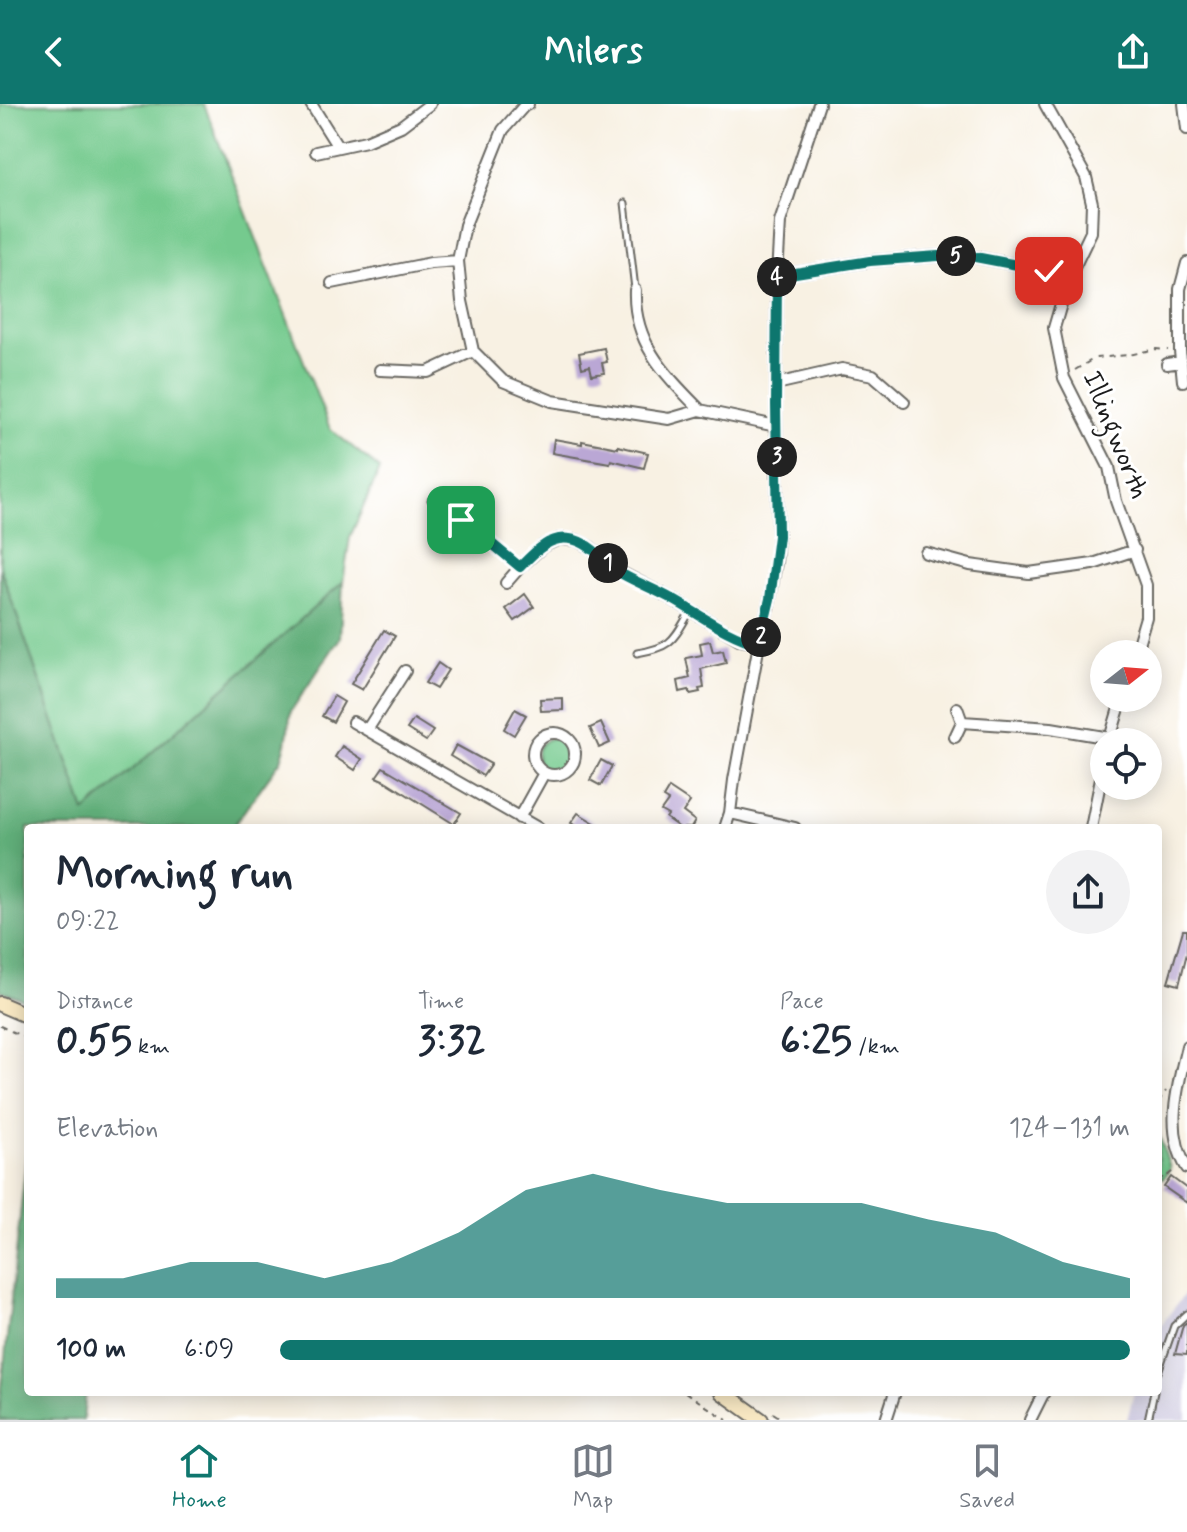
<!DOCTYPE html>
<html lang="en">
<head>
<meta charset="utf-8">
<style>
  body { margin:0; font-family:Mynerve,sans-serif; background:#f2f2f3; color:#1f2937; height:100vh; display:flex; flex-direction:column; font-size:30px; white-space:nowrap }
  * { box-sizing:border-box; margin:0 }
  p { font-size:26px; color:#747a83 }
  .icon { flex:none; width:44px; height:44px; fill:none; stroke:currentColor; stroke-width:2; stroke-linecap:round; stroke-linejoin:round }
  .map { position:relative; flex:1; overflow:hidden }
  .details { position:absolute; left:24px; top:720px; width:1138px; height:572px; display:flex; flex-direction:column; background:#fff; border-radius:8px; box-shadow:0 4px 20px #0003 }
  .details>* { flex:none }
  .needle { width:52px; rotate:73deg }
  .fabs { position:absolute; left:1090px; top:536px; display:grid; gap:16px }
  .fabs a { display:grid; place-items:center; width:72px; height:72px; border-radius:50%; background:#fff; box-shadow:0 4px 20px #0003; font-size:40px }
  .pin { position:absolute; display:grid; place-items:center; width:68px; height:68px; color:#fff; margin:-34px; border-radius:16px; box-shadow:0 4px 12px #0006 }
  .km { position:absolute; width:40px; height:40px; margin:-20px; border-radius:50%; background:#222; color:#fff; font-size:22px; line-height:40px; text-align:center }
  .round { display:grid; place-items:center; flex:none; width:84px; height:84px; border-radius:42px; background:#f2f2f3 }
  .head { display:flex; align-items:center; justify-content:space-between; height:136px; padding:0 32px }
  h1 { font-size:44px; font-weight:700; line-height:60px }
  .metrics { display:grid; grid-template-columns:repeat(3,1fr); gap:12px; height:136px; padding:8px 32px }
  .metrics div { display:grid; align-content:center }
  .metrics b { font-size:40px; font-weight:700 }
  .metrics small { font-size:22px; font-weight:400 }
  .metrics p { font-size:22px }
  .chart { height:224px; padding:16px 32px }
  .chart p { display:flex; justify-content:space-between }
  .chart svg { width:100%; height:144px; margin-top:8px; fill:#0f766e; opacity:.7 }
  ul { padding:0 32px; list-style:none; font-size:26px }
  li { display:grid; grid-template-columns:128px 96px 1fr; align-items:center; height:60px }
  li i { height:20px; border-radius:10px; background:#0f766e }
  header { display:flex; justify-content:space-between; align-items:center; height:104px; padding:0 32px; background:#0f766e; color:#fff; font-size:36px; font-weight:700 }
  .dock { display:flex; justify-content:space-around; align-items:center; height:112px; border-top:2px solid #e0e1e3; background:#fff; font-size:22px; color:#747a83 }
  .dock a { display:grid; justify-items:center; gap:4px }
  .dock .selected { color:#0f766e }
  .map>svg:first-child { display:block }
  .industrial { fill:#c5c0da }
  .green { fill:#75ca8e; stroke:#487355; stroke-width:2 }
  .forest { fill:#60ae79; stroke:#3e654a; stroke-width:2 }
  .building { fill:#baa7d5 }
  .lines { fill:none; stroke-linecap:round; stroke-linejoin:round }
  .service-casing { stroke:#696762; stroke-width:9 }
  .minor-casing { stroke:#696762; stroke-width:14 }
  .secondary-casing { stroke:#696762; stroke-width:18 }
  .path { stroke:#696762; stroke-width:2; stroke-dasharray:6 6; stroke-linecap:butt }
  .service { stroke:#fff; stroke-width:5 }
  .minor { stroke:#fff; stroke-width:10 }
  .secondary { stroke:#f8e8c3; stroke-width:14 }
  .route-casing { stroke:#fff; stroke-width:16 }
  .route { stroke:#0f766e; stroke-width:10 }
  .labels { text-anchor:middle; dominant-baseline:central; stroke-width:6; stroke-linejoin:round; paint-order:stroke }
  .street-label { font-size:28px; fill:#1c1c1c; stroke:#fff }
</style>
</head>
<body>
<header><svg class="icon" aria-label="back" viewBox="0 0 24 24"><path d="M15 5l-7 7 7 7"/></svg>Milers<svg class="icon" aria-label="share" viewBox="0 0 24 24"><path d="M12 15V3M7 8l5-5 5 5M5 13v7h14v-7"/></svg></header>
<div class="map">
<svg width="1187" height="1316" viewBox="0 0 1187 1316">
  <rect width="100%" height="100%" fill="#fff"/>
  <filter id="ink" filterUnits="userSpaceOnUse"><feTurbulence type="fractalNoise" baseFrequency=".0125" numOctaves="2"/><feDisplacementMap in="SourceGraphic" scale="16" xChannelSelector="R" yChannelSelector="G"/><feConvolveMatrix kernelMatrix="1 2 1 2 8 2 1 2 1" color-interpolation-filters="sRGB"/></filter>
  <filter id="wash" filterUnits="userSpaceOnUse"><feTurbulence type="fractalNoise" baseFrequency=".006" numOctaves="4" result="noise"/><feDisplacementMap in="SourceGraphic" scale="32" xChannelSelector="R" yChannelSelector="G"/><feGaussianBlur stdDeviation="1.8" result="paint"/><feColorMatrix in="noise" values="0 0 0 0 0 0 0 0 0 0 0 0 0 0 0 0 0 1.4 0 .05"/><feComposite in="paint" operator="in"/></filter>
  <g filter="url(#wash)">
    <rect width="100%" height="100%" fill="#f8f1e3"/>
    <path class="industrial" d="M1187,1187V1316H1127L1134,1288H1158V1225Z"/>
    <path class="green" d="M0,0H204L330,325L380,365L350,433L343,478L85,708L0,463Z
      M537 651a17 17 0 1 1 34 0a17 17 0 1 1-34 0Z
      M1158,1028L1170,1064L1163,1075L1158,1071Z"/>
    <path class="forest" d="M0,463L85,708L343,478L340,534L291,607L286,640L281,656L232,724H28V898L0,886Z
      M28,1038V1288H86L83,1316H0V1299Z"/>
    <g id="blocks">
      <path class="building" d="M604,244L607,258L602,259L604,269L592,271L590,262L582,264L579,249Z
        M554,335L582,340V337L618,344V342L648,349L644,364L611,356L610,359L552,349Z
        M525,490L534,503L515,517L506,505Z
        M384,526L395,532L362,586L351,580Z
        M710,537L713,548L723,546L726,559L701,565L704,584L699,585L700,588L690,590L689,586L680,588L678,577L690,574L686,554L702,551L700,539Z
        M438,559L448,566L436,585L425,579Z
        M334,592L344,598L333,618L322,612Z
        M563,594V606L541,607L540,595Z
        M515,605L526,611L514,631L504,625Z
        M414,615L433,627L426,637L407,625Z
        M601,619L610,639L599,644L590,624Z
        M456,641L491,660L483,672L450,652Z
        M342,642L362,655L355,666L335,653Z
        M601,656L612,662L601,682L590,676Z
        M383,663L461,709L454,720L385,677L376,673Z
        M669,684L690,698L683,708L695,717L691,724H680L666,714L668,711L661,707L668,697L663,694Z
        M578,709L603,724H579L571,719Z
        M1183,826H1187V849L1179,881L1168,878Z
        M1171,1073L1187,1085V1099L1164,1083Z
        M1187,1218V1251L1175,1250L1183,1221Z"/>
    </g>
  </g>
  <g filter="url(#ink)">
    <use href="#blocks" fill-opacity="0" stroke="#696762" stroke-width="2"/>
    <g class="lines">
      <defs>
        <path id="service" d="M625,99L635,185
          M431,396L479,429L519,463
          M461,416L476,391
          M637,549C673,543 673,536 691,506
          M1158,1268L1174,1222L1187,1210
          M1148,1316L1154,1288"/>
        <path id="minor" d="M311,0L338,43
          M528,0L524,2L503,26L465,121L458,157L462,197L473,247L503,277L552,297L669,315L700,306L776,322
          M1045,0L1086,73L1092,99L1091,128L1068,176L1054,224L1064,274L1109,363L1116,397L1146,481V513L1135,550
          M1184,0L1187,25
          M316,48L366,37L401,22L430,0
          M777,172L870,157L938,152H970L1049,167L1068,176
          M332,179L431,159L458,157
          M635,186C633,239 665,270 700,306
          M1167,260L1181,258
          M380,266L428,268L473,247
          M1183,277L1180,247V185L1187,159
          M776,280L842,265L873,271L904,298
          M926,449L970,461L1029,469L1093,460L1135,446
          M506,479L520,463L543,442L559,435L576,436L590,443L622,469L670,494L739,535L759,540
          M353,618L538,724
          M962,618L1051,624L1110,634
          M367,626L405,567
          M533 650a21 21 0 1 1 42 0a21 21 0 1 1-42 0Z
          M955,633L962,618L957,604
          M1109,638L1122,594
          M730,709L795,724
          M519,714L544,669
          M725,724L730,709L734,676L759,540L770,495L776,458L778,432L776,301L777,172L780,118L819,0
          M1091,724L1104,659
          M1187,942C1178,982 1164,1026 1187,1064
          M886,1316L895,1288
          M1030,1316L1044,1288"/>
        <path id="secondary" d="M0,900L28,912
          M722,1288L761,1316"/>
      </defs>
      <use href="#service" class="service-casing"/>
      <use href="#minor" class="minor-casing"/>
      <use href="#secondary" class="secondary-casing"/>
      <path class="path" d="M1075,266L1095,254L1129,251L1156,245L1168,246
        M0,922L28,935
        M1158,998L1166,987
        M1158,1071L1164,1075L1175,1065
        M685,1288L727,1316
        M773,1309L784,1316"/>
      <use href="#service" class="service"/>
      <use href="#minor" class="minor"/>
      <use href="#secondary" class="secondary"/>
    </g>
  </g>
  <g class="lines" filter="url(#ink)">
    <defs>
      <path id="route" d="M461,416L479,429L520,463C531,452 543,438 559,435C587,431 602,457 622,470C638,479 656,486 672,495C701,511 727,532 759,540L770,495L778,432L776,301L777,172L870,157L938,152H970L1049,167"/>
    </defs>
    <use href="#route" class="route-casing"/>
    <use href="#route" class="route"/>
  </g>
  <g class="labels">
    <g class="street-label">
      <text transform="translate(1115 331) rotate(68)">Illingworth</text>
    </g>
  </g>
</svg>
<div class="fabs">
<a><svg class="needle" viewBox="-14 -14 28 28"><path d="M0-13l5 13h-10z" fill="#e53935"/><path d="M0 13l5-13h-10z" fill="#747a83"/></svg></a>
<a><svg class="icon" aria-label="locate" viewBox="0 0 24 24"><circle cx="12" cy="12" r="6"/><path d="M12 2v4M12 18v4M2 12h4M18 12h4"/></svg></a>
</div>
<div class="pin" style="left:461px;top:416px;background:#1e9e55"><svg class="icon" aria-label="arrive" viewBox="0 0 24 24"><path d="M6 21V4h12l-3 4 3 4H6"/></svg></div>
<div class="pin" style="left:1049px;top:167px;background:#d93025"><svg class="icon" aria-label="check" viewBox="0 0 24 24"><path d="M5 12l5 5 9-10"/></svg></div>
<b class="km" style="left:608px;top:459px">1</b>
<b class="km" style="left:761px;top:533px">2</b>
<b class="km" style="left:777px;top:353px">3</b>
<b class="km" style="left:777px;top:173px">4</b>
<b class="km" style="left:956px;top:152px">5</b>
<section class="details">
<div class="head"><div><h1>Morning run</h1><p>09:22</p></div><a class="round"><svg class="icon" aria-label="share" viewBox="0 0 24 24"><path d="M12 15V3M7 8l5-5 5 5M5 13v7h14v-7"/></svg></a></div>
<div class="metrics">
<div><p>Distance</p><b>0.55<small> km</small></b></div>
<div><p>Time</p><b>3:32</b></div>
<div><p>Pace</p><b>6:25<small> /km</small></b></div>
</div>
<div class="chart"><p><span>Elevation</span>124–131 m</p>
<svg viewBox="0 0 160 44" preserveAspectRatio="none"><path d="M0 44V38L10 38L20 33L30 33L40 38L50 33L60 24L70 11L80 6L90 11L100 15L110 15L120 15L130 20L140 24L150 33L160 38V44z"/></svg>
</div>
<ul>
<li><b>100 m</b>6:09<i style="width:100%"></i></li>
</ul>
</section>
</div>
<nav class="dock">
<a class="selected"><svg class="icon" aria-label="home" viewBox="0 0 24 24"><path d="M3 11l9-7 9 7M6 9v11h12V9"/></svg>Home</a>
<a><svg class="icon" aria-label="map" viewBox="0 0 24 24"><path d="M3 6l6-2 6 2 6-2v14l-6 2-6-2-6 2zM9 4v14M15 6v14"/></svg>Map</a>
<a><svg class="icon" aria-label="saved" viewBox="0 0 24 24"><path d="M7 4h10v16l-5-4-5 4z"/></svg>Saved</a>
</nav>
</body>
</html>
